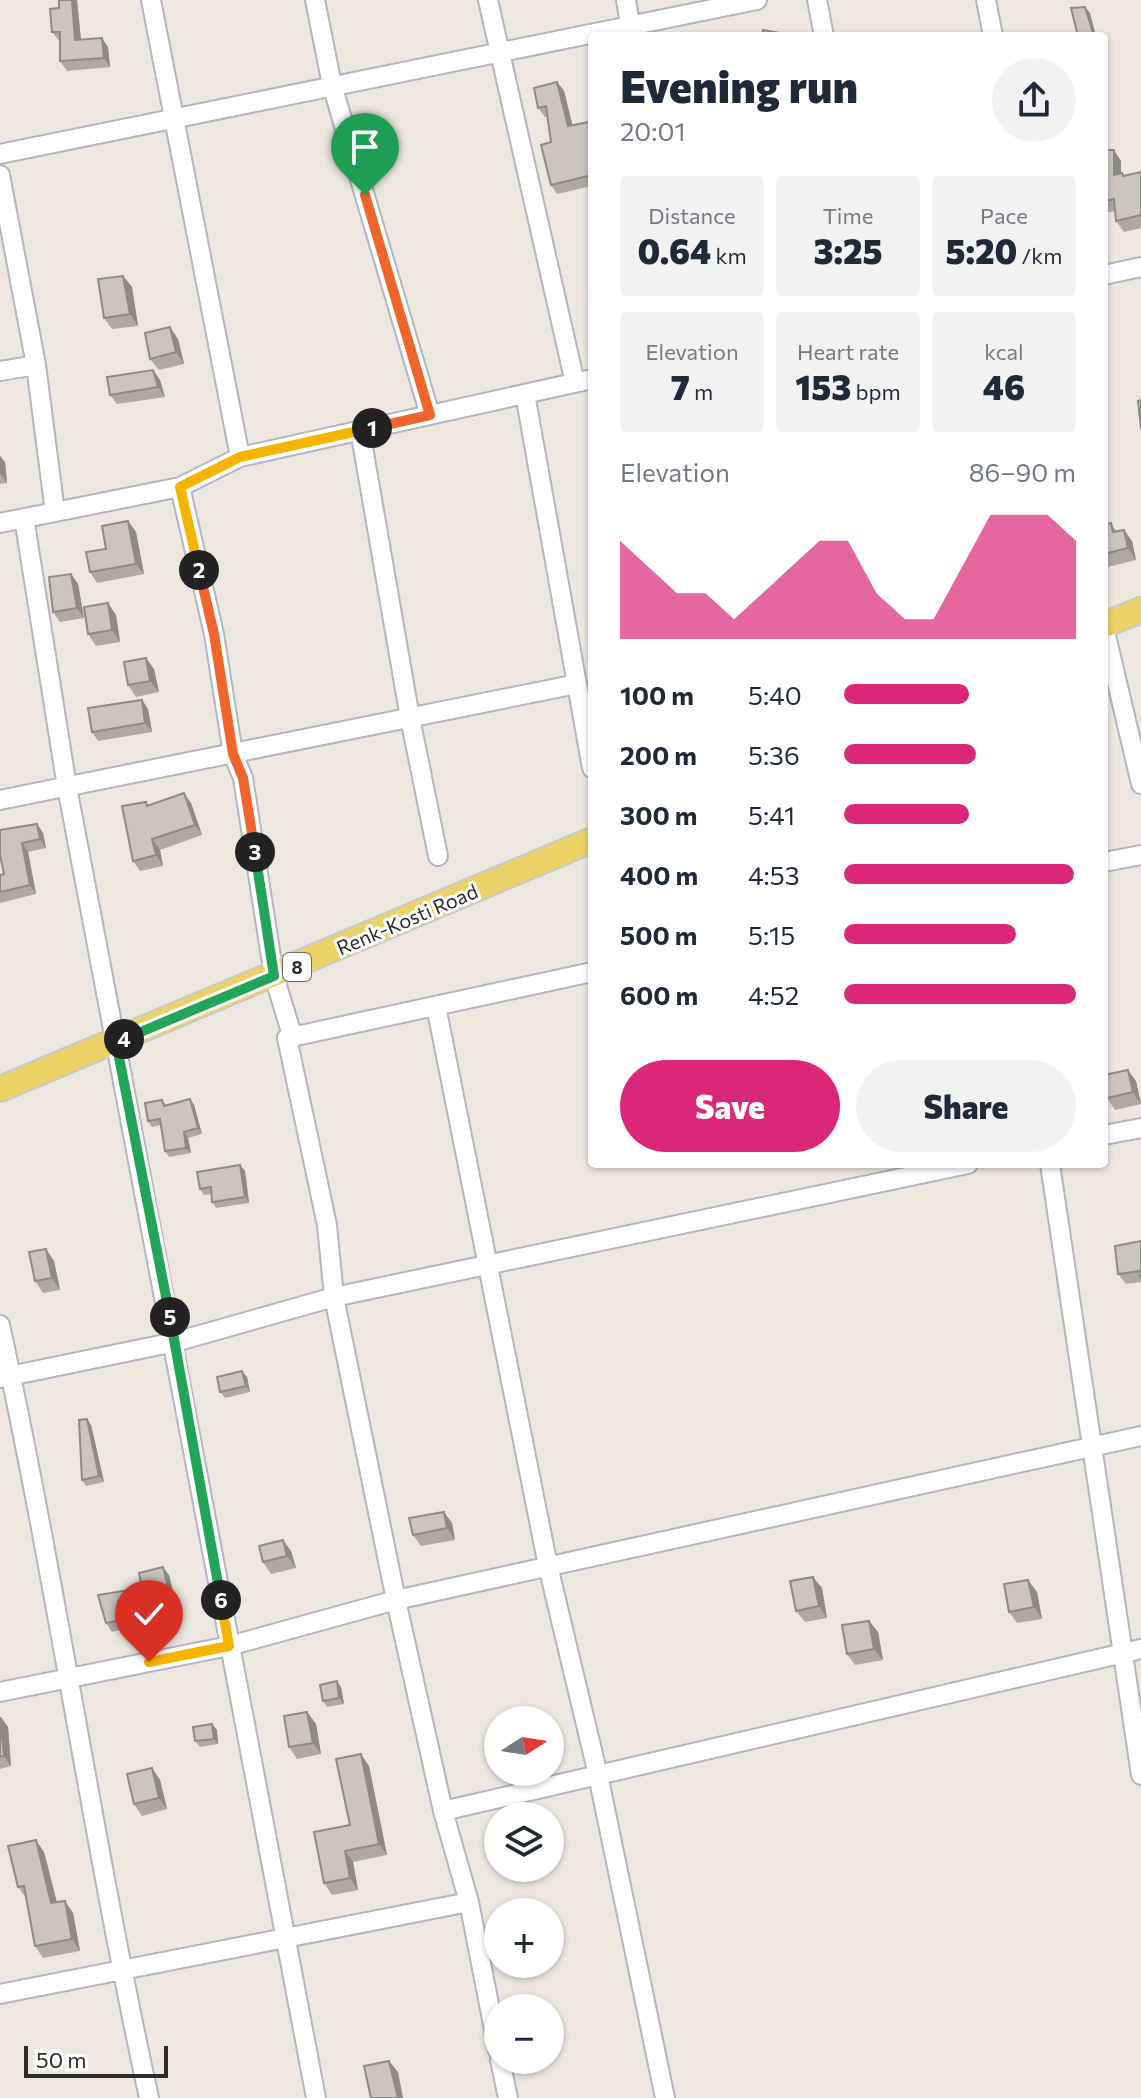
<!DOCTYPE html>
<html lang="en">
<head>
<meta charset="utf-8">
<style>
  body { margin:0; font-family:Commissioner,sans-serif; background:#f2f2f3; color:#1f2937; height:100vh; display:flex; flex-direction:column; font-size:30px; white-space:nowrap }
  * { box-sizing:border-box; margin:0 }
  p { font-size:26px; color:#747a83 }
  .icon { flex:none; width:44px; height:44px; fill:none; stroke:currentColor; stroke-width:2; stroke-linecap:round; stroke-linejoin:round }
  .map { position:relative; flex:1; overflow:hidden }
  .panel { position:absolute; left:588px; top:32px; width:520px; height:1136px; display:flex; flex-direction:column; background:#fff; border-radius:8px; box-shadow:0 2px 6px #0004 }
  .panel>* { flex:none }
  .needle { width:52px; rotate:78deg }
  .buttons { position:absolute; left:484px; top:1706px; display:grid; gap:16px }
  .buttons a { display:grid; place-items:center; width:80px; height:80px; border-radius:50%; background:#fff; box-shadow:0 2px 6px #0004; font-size:40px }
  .scale { position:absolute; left:24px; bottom:20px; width:144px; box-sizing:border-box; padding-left:8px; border:4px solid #2c2c2c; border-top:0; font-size:22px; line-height:28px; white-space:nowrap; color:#2c2c2c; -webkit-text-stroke:6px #fff; paint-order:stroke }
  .pin { position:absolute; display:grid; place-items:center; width:68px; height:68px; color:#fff; margin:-82px -34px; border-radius:50% 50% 50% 0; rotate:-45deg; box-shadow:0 0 8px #0007 }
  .pin .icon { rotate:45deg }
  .km { position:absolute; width:40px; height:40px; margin:-20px; border-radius:50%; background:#222; color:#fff; font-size:22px; line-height:40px; text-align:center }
  .round { display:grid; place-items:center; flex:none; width:84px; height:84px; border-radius:42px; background:#f2f2f3 }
  .headline { display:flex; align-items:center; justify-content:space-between; height:136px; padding:0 32px }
  h1 { font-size:44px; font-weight:800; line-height:60px }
  .metrics { display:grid; grid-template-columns:repeat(3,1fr); gap:12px; height:136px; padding:8px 32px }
  .metrics div { display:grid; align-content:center; border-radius:8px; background:#f2f2f3; text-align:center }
  .metrics b { font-size:34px; font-weight:800 }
  .metrics small { font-size:22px; font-weight:400 }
  .metrics p { font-size:22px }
  .chart { height:224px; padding:16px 32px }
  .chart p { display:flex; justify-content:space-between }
  .chart svg { width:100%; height:144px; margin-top:8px; fill:#db2777; opacity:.7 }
  .action { display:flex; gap:16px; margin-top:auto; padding:16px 32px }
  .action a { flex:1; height:92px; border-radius:48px; background:#db2777; color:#fff; font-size:32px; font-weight:800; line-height:92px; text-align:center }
  .action a+a { background:#f2f2f3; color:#1f2937 }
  ul { padding:0 32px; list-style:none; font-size:26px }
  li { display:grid; grid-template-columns:128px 96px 1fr; align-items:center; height:60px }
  li i { height:20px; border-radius:10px; background:#db2777 }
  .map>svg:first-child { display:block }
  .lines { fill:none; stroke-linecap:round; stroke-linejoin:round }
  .minor-casing { stroke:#b3b5bf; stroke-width:22 }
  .major-casing { stroke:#c8c8c8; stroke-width:28 }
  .minor { stroke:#fff; stroke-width:18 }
  .major { stroke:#ebd267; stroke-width:24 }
  .wall { fill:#adaaa3 }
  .shaded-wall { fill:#8d8b85 }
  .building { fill:#c9c6be; stroke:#8d8b85; stroke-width:2 }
  .split-1-casing { stroke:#fff; stroke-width:16 }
  .split-2-casing { stroke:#fff; stroke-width:16 }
  .split-3-casing { stroke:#fff; stroke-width:16 }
  .split-4-casing { stroke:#fff; stroke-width:16 }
  .split-5-casing { stroke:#fff; stroke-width:16 }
  .split-6-casing { stroke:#fff; stroke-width:16 }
  .split-7-casing { stroke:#fff; stroke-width:16 }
  .split-1 { stroke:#f0652b; stroke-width:10 }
  .split-2 { stroke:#f5b400; stroke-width:10 }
  .split-3 { stroke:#f0652b; stroke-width:10 }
  .split-4 { stroke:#22a559; stroke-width:10 }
  .split-5 { stroke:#22a559; stroke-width:10 }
  .split-6 { stroke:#22a559; stroke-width:10 }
  .split-7 { stroke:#f5b400; stroke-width:10 }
  .labels { text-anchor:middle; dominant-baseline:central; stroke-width:6; stroke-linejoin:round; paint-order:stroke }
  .shield { fill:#fff; stroke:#6b6b6b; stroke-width:2 }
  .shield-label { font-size:18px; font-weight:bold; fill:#2c2c2c }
  .street-label { font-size:20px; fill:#2c2c2c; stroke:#fff }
</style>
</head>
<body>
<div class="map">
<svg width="1141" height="2098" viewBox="0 0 1141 2098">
  <rect width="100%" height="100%" fill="#ede8df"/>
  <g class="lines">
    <defs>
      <path id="minor" d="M151,0L240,457
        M315,0L332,85L430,415
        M488,0L575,383
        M626,0L632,36
        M817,0L824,36
        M986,0L993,36
        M0,154L757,0
        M0,175L36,365L55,512
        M1104,275L1141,267
        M0,371L36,365
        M525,394L592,768
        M360,430L410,718L438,856
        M180,487L214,634L233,754L243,778L274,976L292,1035L287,1038L327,1225L334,1297L396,1600L443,1811L469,1902L498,2050
        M24,518L67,787L316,2098
        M0,523L180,487L240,457L592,379
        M1104,627L1141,784
        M0,800L577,684
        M1104,862L1141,855
        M436,1006L548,1566L598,1775L665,2098
        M287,1038L592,972
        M1104,1135L1141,1128
        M1050,1164L1141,1775
        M0,1325C56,1581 93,1842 149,2098
        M0,1378L175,1342L334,1297L968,1164
        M0,1692L229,1646L396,1600L1141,1436
        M443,1811L1141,1649
        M0,1994L469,1902
        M500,2060L508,2098"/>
      <path id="major" d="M1104,625L1141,610
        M0,1089L592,840"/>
    </defs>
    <use href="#minor" class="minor-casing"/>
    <use href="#major" class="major-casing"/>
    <use href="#minor" class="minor"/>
    <use href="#major" class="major"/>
  </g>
  <path class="wall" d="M77,0L81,40L108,47L110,67L67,71L60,61V42L52,32L59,8Z
    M557,82L564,91L572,125L589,122L592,127V186L557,194L551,185V142L547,117H545L538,108Z
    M1104,150L1121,161V173L1124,176L1141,172V228L1124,232L1116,221L1115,211L1104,213Z
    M123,276L132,287L138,326L112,329L104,318Z
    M178,339L184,364L159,370L150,359Z
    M153,370L160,380L165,397L117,404L110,395Z
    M0,456L5,462L7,483L0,484Z
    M128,521L136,532L144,574L97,583L90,572Z
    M1111,523L1116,531L1132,541L1136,560L1104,568V525Z
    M71,574L78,584L84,618L60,622L53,612Z
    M116,615L120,642L96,646L88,634Z
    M154,669L159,692L136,697L128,685Z
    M142,700L148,709L152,732L98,741L92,732Z
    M191,803L202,835L160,850L163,866L140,871L133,861L149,805Z
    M37,824L43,833L46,848L28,852L36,894L0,903V875L4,874L0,855Z
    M1136,1081L1141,1104L1115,1110L1107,1098Z
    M190,1099L194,1105L202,1134L188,1138L191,1153L169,1157L165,1151L161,1125L152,1127L148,1121L162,1100L166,1105Z
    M240,1165L245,1171L249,1203L216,1208L212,1202V1194L204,1195L200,1189Z
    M1141,1241V1282L1126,1284L1118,1274Z
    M54,1261L60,1290L43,1293L35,1281Z
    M247,1377L250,1392L225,1398L220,1392Z
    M91,1425L104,1482L86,1486L82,1480Z
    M452,1523L455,1540L421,1546L413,1535Z
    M291,1551L296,1568L271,1574L263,1562Z
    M169,1575L175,1601L158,1606L161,1621L112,1632L106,1623L142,1588Z
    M822,1588L827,1618L805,1622L796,1611Z
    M1037,1592L1042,1619L1017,1623L1009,1612Z
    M869,1621L878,1632L883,1660L855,1665L847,1654Z
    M341,1687L344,1704L327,1707L323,1701Z
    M307,1712L316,1724L321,1754L297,1759L289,1747Z
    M0,1717L8,1727L11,1766L0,1769Z
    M212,1724L217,1730L218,1744L200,1747L195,1741Z
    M369,1766L387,1855L353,1862L358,1890L332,1895L324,1883L350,1825Z
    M152,1768L160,1780L167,1809L142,1816L134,1804Z
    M44,1852L57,1902L73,1913L80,1951L43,1958L35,1946L26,1898L18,1887Z"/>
  <path class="shaded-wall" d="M72,0H77L82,50L75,40Z
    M1085,7L1090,13L1096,36H1094Z
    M102,38L108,47L110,67L104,58Z
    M557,82L564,91L575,135L568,126Z
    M1114,150L1121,161V186L1114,175Z
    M123,276L132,287L138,326L130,314Z
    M170,327L178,339L184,364L176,352Z
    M153,370L160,380L165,397L158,387Z
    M0,456L5,462L7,483L0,473Z
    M128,521L136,532L144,574L136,564Z
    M1124,530L1132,541L1136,560L1128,548Z
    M71,574L78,584L84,618L77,608Z
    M108,603L116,615L120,642L112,630Z
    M146,658L154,669L159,692L150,681Z
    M142,700L148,709L152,732L145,723Z
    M184,793L191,803L202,835L195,825Z
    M37,824L43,833L46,848L40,839Z
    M152,839L160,850L163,866L156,855Z
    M22,843L28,852L36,894L30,885Z
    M1128,1070L1136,1081L1141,1104L1133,1092Z
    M190,1099L194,1105L202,1134L198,1128Z
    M184,1132L188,1138L191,1153L186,1148Z
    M240,1165L245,1171L249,1203L245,1197Z
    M46,1249L54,1261L60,1290L52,1278Z
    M242,1371L247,1377L250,1392L246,1386Z
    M87,1419L91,1425L104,1482L99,1476Z
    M444,1512L452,1523L455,1540L447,1528Z
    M283,1540L291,1551L296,1568L287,1556Z
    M163,1567L169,1575L175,1601L169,1592Z
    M813,1577L822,1588L827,1618L819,1606Z
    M1028,1580L1037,1592L1042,1619L1034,1607Z
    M151,1597L158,1606L161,1621L155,1613Z
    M869,1621L878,1632L883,1660L874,1649Z
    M337,1681L341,1687L344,1704L339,1698Z
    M307,1712L316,1724L321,1754L313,1743Z
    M1,1717L8,1727L11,1766L4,1756Z
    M212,1724L217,1730L218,1744L214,1739Z
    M361,1754L369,1766L387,1855L379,1844Z
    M152,1768L160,1780L167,1809L159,1798Z
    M36,1840L44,1852L60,1915L51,1903Z
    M345,1851L353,1862L358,1890L350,1878Z
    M65,1901L73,1913L80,1951L72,1939Z
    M389,2061L398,2072L403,2098H398Z"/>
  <path class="building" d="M59,0H72L75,40L102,38L104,58L60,61V32H52L50,9L59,8Z
    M1085,7L1094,36H1078L1071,8Z
    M763,30L786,34V36H762Z
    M557,82L568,126L589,122L592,141V175L551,185L541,145L551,142L546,106L538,108L534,88Z
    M1104,150H1114V175L1122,173L1123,176L1141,172V215L1116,221L1114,199L1104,201Z
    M123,276L130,314L104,318L98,279Z
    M170,327L176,352L150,359L145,333Z
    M153,370L158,387L110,395L107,377Z
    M1141,400V429L1138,401Z
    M128,521L136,564L90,572L86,552L106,549L102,526Z
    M1111,523L1113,532L1124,530L1128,548L1104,554V525Z
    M71,574L77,608L53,612L49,577Z
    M108,603L112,630L88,634L84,607Z
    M146,658L150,681L128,685L124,662Z
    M142,700L145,723L92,732L88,708Z
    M184,793L195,825L152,839L156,855L133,861L122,806L146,802L147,806Z
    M37,824L40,839L22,843L30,885L0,892V875L4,874L0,855V830Z
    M1128,1070L1133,1092L1107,1098L1104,1085V1075Z
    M190,1099L198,1128L184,1132L186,1148L165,1151L160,1119L148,1121L145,1103L162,1100L164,1106Z
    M240,1165L245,1197L212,1202L211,1187L200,1189L197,1172Z
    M1141,1241V1279L1140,1271L1118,1274L1115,1246Z
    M46,1249L52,1278L35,1281L29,1252Z
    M242,1371L246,1386L220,1392L217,1377Z
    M87,1419L99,1476L82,1480L79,1420Z
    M444,1512L447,1528L413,1535L409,1518Z
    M283,1540L287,1556L263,1562L259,1546Z
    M163,1567L169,1592L151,1597L155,1613L106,1623L98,1595L142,1588L139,1573Z
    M813,1577L819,1606L796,1611L790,1581Z
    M1028,1580L1034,1607L1009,1612L1004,1584Z
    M869,1621L874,1649L847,1654L842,1625Z
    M337,1681L339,1698L323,1701L320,1685Z
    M307,1712L313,1743L289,1747L284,1716Z
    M0,1717L4,1756L0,1757Z
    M212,1724L214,1739L195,1741L193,1727Z
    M361,1754L379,1844L345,1851L350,1878L324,1883L314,1832L350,1825L336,1759Z
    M152,1768L159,1798L134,1804L127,1774Z
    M36,1840L51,1903L65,1901L72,1939L35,1946L24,1886L18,1887L8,1846Z
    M389,2061L398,2098H371L364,2066Z"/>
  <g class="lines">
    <defs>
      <path id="split-1" d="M365,195L430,415L372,428"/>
      <path id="split-2" d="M199,570L180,487L240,457L372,428"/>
      <path id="split-3" d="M199,570L214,634L233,754L243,778L255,852"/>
      <path id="split-4" d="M124,1039L274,976L255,852"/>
      <path id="split-5" d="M124,1039L116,1042L170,1317"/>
      <path id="split-6" d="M170,1317L221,1600"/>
      <path id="split-7" d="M149,1662L229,1646L221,1600"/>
    </defs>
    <use href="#split-1" class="split-1-casing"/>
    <use href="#split-2" class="split-2-casing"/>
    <use href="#split-3" class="split-3-casing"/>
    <use href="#split-4" class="split-4-casing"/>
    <use href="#split-5" class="split-5-casing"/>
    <use href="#split-6" class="split-6-casing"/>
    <use href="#split-7" class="split-7-casing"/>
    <use href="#split-1" class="split-1"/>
    <use href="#split-2" class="split-2"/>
    <use href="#split-3" class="split-3"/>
    <use href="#split-4" class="split-4"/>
    <use href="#split-5" class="split-5"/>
    <use href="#split-6" class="split-6"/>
    <use href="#split-7" class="split-7"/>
  </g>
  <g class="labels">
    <rect class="shield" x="283" y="953" width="28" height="28" rx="6"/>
    <g class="shield-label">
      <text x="297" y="967">8</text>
    </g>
    <g class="street-label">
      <text transform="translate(407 919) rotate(-23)">Renk-Kosti Road</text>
    </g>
  </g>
</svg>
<div class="buttons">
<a><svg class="needle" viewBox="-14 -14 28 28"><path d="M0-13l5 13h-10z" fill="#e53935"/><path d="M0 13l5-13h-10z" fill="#747a83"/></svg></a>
<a><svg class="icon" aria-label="layers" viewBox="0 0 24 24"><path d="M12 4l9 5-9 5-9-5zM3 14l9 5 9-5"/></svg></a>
<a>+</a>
<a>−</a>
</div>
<div class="scale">50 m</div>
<div class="pin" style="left:365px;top:195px;background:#1e9e55"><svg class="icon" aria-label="arrive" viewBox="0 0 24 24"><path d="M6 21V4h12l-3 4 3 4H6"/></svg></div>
<div class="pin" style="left:149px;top:1662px;background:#d93025"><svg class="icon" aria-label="check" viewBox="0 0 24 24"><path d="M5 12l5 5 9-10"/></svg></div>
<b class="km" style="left:372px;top:428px">1</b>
<b class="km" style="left:199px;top:570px">2</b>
<b class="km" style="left:255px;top:852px">3</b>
<b class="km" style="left:124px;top:1039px">4</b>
<b class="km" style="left:170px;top:1317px">5</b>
<b class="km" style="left:221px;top:1600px">6</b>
<section class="panel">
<div class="headline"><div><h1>Evening run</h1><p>20:01</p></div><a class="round"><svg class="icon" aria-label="share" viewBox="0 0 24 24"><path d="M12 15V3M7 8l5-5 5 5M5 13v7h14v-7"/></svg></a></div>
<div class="metrics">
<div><p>Distance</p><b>0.64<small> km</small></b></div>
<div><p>Time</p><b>3:25</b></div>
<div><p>Pace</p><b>5:20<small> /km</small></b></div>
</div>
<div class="metrics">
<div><p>Elevation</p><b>7<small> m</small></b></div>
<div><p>Heart rate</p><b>153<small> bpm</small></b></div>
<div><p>kcal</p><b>46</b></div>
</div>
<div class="chart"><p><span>Elevation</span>86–90 m</p>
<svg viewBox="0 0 160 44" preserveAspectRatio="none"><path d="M0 44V14L10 22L20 30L30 30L40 38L50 30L60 22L70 14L80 14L90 30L100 38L110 38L120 22L130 6L140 6L150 6L160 14V44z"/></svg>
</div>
<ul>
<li><b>100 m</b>5:40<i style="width:54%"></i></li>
<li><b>200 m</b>5:36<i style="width:57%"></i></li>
<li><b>300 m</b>5:41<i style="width:54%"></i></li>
<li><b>400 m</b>4:53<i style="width:99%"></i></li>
<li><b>500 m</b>5:15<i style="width:74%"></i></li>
<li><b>600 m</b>4:52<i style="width:100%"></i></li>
</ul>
<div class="action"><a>Save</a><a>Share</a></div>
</section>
</div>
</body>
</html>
